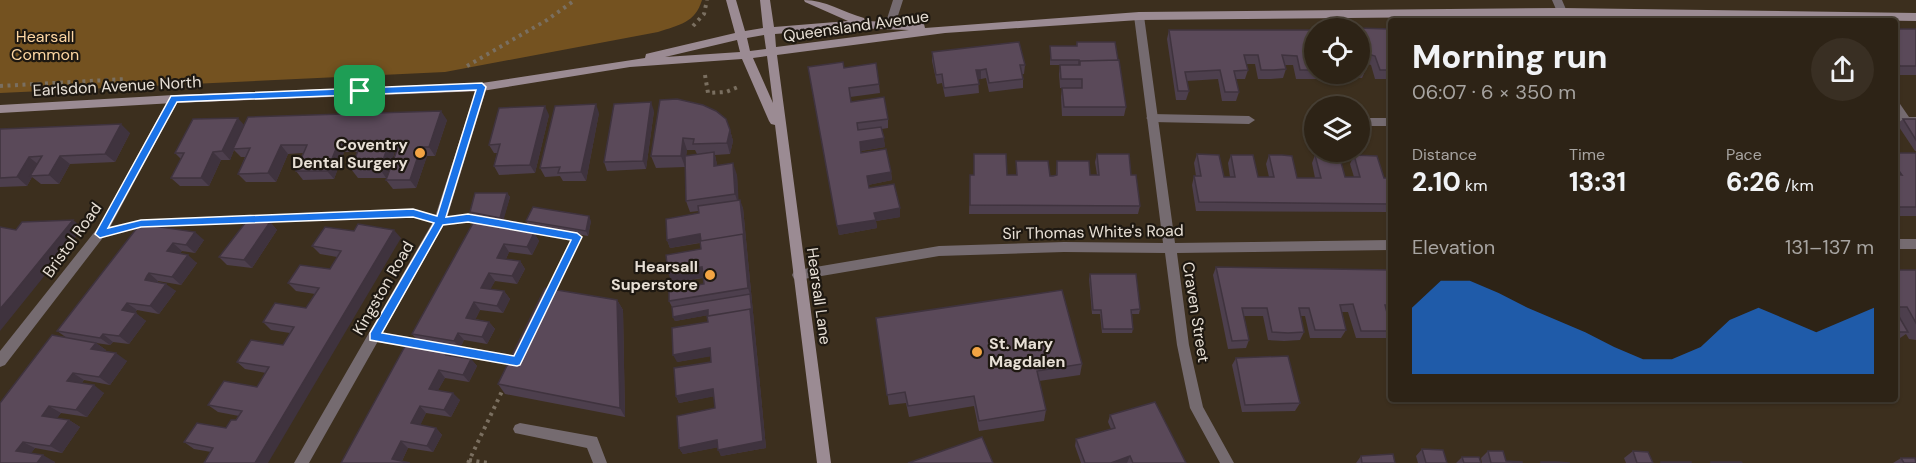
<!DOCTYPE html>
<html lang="en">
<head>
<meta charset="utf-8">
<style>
  body { margin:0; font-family:"DM Sans",sans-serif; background:#392f23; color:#f1f3f6; height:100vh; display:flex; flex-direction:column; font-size:22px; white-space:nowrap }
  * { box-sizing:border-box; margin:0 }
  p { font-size:20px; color:#a7a4a1 }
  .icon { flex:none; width:33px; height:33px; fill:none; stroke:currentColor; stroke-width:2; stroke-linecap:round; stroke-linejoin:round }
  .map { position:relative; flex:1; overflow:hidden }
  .drawer { position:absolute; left:1388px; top:18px; width:510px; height:384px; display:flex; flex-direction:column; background:#2d2316; border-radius:6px; box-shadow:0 2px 4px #0004,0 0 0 2px #484035 }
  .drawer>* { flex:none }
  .tools { position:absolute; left:1304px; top:18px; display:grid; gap:12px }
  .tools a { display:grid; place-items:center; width:66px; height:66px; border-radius:50%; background:#2d2316; box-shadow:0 2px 4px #0004,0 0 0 2px #484035; font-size:30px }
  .pin { position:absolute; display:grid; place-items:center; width:51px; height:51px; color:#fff; margin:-26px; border-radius:12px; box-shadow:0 3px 9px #0006 }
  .round { display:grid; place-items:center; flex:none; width:63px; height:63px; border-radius:32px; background:#392f23 }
  .overview { display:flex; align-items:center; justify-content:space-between; height:102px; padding:0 24px }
  h1 { font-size:33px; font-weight:800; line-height:45px }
  .metrics { display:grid; grid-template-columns:repeat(3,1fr); gap:9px; height:102px; padding:6px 24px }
  .metrics div { display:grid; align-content:center }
  .metrics b { font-size:26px; font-weight:800 }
  .metrics small { font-size:16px; font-weight:400 }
  .metrics p { font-size:16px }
  .chart { height:168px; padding:12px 24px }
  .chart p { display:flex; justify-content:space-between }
  .chart svg { width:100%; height:108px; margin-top:6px; fill:#1a73e8; opacity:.7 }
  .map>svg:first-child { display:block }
  .green { fill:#745220 }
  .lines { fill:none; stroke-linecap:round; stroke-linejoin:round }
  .path { stroke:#7a6f60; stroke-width:4; stroke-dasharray:3 4.5; stroke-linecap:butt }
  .service { fill:#756b70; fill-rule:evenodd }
  .minor { fill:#756b70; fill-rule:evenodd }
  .secondary { fill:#9b8b93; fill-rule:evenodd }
  .wall { fill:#4d3f4d; fill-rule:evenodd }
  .shaded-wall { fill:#3f333e }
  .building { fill:#5a4959; stroke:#3f333e; stroke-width:1.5 }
  .route { fill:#1a73e8; stroke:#fff; stroke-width:1.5; fill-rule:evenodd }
  .poi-dot { fill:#f3a443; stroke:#1e1811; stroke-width:2 }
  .labels { text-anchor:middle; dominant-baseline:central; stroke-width:4.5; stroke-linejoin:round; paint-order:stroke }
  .street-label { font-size:16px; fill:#e7dfd5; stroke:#1e1811 }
  .park-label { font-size:16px; fill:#fdd6a2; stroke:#1e1811 }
  .poi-label { font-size:16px; font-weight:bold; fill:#e7dfd5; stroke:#1e1811; text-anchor:end }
</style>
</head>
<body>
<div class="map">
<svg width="1916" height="463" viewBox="0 0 1916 463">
  <rect width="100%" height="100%" fill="#3c2f1e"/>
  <path class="green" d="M0,0H702C695,23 679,25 658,32L445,72L0,93Z"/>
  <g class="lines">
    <path class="path" d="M693,26L704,14L707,0
      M467,66L547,20L575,0
      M705,75L708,93L726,92L738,87
      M0,86L126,79
      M258,219L418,215
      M130,226L141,223L251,219
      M514,226L577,237L549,294
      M449,350L513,361
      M469,460L488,463
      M468,463L504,387"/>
    <path class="service" d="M1894,100L1898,101L1909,117H1916V125L1902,124L1894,113Z
      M1152,114L1249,116L1255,120L1249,124L1152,122L1146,118Z
      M1359,118H1390V126H1359Z
      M520,423L597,437L607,463H593L587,448L515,433L513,429L515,425Z"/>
    <path class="minor" d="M893,0H903L895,25L890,29L885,25Z
      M1552,0H1562L1571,21H1561Z
      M1139,12L1144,16L1175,243L1390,240V250L1177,253L1189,345L1203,407L1234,463H1220L1190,408L1177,345L1165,253L1064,252L939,256L798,280L794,279L792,275L794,271L798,270L939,246L1064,242L1163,243L1134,16Z
      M482,83L487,87L446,221L309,463H294L434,220L477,87Z
      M174,95L179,99L108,231L5,365L0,367V351L100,225L170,96Z
      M1894,239H1916V249H1894Z"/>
    <path class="secondary" d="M726,0H736L745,31L763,28L760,0H770L774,27L848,21L805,2L804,0C825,0 843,12 864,18L865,21L920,23L924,24L925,28L1139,12L1562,8L1916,13V21L1562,16L1139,20L945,33L777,55L831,463H817L775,125L771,124L769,121L742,59L630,67L482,91L174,103L0,113V105L174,95L482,83L645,58L646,54L650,53L735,33ZM850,28L909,30L776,47L775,34ZM764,35L766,49L750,51L747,38ZM737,40L740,52L665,57ZM767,56L773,103L753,58Z"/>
  </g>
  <path class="wall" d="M1325,27L1390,29V79H1375L1371,65L1364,63L1366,69L1362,78L1336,77L1335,74H1359V28H1324Z
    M1894,29H1916V75H1894Z
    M1169,30H1314V74H1324L1322,79H1296L1293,65H1285L1286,69L1283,78L1271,79H1258L1255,64H1246L1248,70L1245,79H1236L1239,92L1236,101H1222L1218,79L1187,81L1189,91L1186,100H1176L1167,39Z
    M1077,42L1126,107L1124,116H1062L1061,97L1062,88H1068H1060L1059,74L1060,65H1050V46H1076Z
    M932,52L1025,65L1024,74H1022L1023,79V88L989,92L986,78L981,79H978L979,93L945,97L942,83L937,84L932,61Z
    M808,67L844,68L879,84L880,93L850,97L851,102L888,119V128L882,129L885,147L861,151V153L891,172L892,180L868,185L869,188L900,217L876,221L877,228L839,235Z
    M660,100L730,130L733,141L730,154L715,155L717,165L737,175L738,200L743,208L766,448L721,456L718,447L683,454L679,448L715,408L714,396L679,403L676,396L711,362L710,356L677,362L708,322V315L675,321L673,317L672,307L669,301L704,284L703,278L672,283L701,249L700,243L670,248L667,240L699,213V211L690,212L686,201L685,167L656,168L651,156ZM687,150H695L697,154L686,156Z
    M654,111L646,169L607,171L604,162Z
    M599,113L586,181H563L560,176L545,177L540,168Z
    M549,115L535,173L499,175L494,166L497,153H494L489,145Z
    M1903,119H1916V151H1915L1897,124Z
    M447,120L435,156H427L416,188L393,189L386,180L397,151H395L386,178H358L351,169L358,152H344L334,179L303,180L296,171L303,153L288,154L276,182H246L238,174L245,157H241L234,150L230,160H221L209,186H180L171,178L181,159L175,153L244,125Z
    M0,129L130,133L115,162L70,164L59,184H41L32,177L27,186L0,187Z
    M1894,153L1916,154V216H1894Z
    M1097,154L1131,175L1140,206L1138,214H969L970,175H1016V161L1050,176L1056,175L1057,161L1090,175H1097L1095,162Z
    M1197,154L1224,177H1230L1228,163L1231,155L1258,177H1269L1266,164L1269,155L1297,178H1315L1312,163L1315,155L1345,177H1354L1350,164L1354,155L1384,178H1390V212L1196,211L1192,185L1194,176H1196L1194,163Z
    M507,193L510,197L503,220L521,230L534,233L539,241L532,255L509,252L506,259L520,261L525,269L517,284L495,281L490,289L504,291L510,299L503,313L480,310L476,318L475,319L489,322L495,329L487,344L464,340L460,348L451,347L457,354L456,356L471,359L477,366L469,382L445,378L438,390L460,400L451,417L426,413L420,425L436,428L442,435L433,452L408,448L402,461L341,463L418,341L412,334L476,217L473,216L470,212Z
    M526,221H591L588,236L529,226Z
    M270,222L277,230L252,268L227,265L219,257Z
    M140,224L204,240L195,253L182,251L180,253L197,263L181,285L158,281V282L176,291L159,314L137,310L135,313L146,321L129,344L113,342L110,345L96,343L106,350L105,351L127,361L110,385L84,380L82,383L104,393L87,417L61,413L57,418L69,420L80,427L62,453L35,448L31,453L55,462L54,463H0L67,338L57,331Z
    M401,238L211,452L194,449L184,442L226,428L236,420L239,416L218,412L208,405L257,387L266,373L245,369L237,362L283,345L290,333L271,330L263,322L306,308L315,294L296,291L288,283L330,269L337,257L320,254L312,246Z
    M1216,267L1390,270V312H1387L1390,324V333L1387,338H1356L1348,312H1342L1346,330L1341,338H1310L1305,316H1300L1304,332L1300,340L1284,341L1268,340L1263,316H1244L1249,340L1246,348L1228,349L1213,275Z
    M1894,270H1916V340L1909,339L1906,334L1897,340H1894Z
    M1090,274L1140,309L1139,314H1132L1133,329L1132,333H1102L1100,314H1092L1089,279Z
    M617,300L623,310L625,417L505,394L498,384Z
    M876,318L1082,364L1080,375L1039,381L1046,410L1044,421L979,431L974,406L909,417L906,403L889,405Z
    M1236,358L1300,403L1295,411L1242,412L1232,365Z
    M1110,415L1186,463H1081L1075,446L1076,439L1111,429L1108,422Z
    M1422,449L1447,463H1418L1416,456Z
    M1488,451L1506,461L1522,463H1482L1481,458Z
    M1633,451L1653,463H1626L1624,458Z
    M1361,456L1395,463H1356Z
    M1462,457L1481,463H1456Z
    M1901,458L1916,463H1893Z"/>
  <path class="shaded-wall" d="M976,70H981V79L976,80Z
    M651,102L654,111L646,169L643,161Z
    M596,104L599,113L586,181L581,172Z
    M545,106L549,115L535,173L530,165Z
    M441,111L447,120L435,156L429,147Z
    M238,118L245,126L233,149L234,150L230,160L222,151Z
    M121,124L130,133L115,162L105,154Z
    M730,130L733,141L730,154L727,143Z
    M683,138L687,150L685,167L681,156Z
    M884,138L885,147L861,151L860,142Z
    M389,143L395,151L386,178L380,169Z
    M338,144L344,152L334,179L327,171Z
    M281,145L288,154L276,182L268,173Z
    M421,147L427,156L416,188L410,180Z
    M213,152L221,160L209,186L201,178Z
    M714,152L717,164L718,177L714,166Z
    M60,156L70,164L59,184L49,175Z
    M29,157L39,165L30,176L32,177L27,186L17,177Z
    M733,163L737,175L739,206L735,194Z
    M891,172L892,180L868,185L867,176Z
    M507,193L510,197L503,222L500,218Z
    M740,200L743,208L766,448L721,456L718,450L750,309V294L748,288Z
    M900,208V217L876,221L877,228L839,235L837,226L874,213Z
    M589,216L591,221L588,236L586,231Z
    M73,220L83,228L0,331V309Z
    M270,222L277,230L252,268L244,260Z
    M516,222L521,230H512Z
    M394,230L401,238L268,463H255Z
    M195,232L204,240L195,253L186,245Z
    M534,233L539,241L532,255L527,247Z
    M700,234L703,242L670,248L667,240Z
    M173,243L182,251L176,259L167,251Z
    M504,244L509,252L503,266L497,258Z
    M188,255L197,263L181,285L172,277Z
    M520,261L525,269L517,284L512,276Z
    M702,267L706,277L672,283L668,273Z
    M149,273L158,281L154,288L145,280Z
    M489,273L495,281L487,296L481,288Z
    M166,284L176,291L159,314L150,306Z
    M504,291L510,299L503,313L497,306Z
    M617,300L623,310L625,417L620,408Z
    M474,302L480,310L472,326L466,318Z
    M127,303L137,310L132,318L122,310Z
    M708,310L709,315L675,321L673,317Z
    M136,313L146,321L129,344L119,336Z
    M489,322L495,329L487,344L482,337Z
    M458,333L464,340L460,348L454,341Z
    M103,334L113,342L110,345L100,338Z
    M96,343L106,350L102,356L91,349Z
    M451,346L457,354L453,362L446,355Z
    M710,348L713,356L677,362L673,355Z
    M116,353L127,361L110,385L99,377Z
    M471,359L477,366L469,382L463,375Z
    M439,370L445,378L435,396L429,389Z
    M73,373L84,380L78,388L67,381Z
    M94,385L104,393L87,417L76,410Z
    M713,389L716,396L679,403L676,396Z
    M453,393L460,400L451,417L444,410Z
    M49,406L61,413L53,423L42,416Z
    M420,406L426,413L418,430L411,423Z
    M69,420L80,427L62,453L50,446Z
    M436,428L442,435L433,452L427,446Z
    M717,440L720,447L683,454L679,448Z
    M401,441L408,448L401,463L392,459Z
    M23,442L35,448L28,457L16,451Z
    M43,455L55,462L54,463H37Z
    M1130,456L1127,463H1111Z"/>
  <path class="building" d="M1325,27L1390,29V70H1380L1375,56L1368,54H1361L1366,69H1359V28H1325Z
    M1894,29H1916V66H1900L1894,58Z
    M1169,30H1314V70H1300L1297,56L1282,55L1286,69L1274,70H1261L1258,55H1244L1248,70L1234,71L1239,92H1225L1220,70L1185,72L1189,91H1178Z
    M1019,42L1025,65H1020L1023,79L989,83L986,69L981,70H976L979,84L944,88L942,74L936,75L932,52Z
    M1077,42H1115L1118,60L1080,61L1079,65V60H1051L1050,46H1077Z
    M1119,60L1126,107H1064L1062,88H1082V79H1061L1060,65H1080V61Z
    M843,62L844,68L876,63L879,84L849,88L851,102L884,97L888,119L857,123L858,130L881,127L884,138L860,142L861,153L886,149L891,172L867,176L869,188L894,184L900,208L874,213L876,220L837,226L808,67Z
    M677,99L703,105L716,111L726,119L730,130L727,143L693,144L694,139L683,138L681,156H651L660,100Z
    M651,102L643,161L604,162L614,104Z
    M596,104L581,172L558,173L560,167L540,168L555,106Z
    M545,106L530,165L494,166L500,144L489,145L499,108Z
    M441,111L429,147H421L410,180H386L400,142L389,143L380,169H351L361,143L338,144L327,171H296L307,145H281L268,173L238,174L250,148L233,149L248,117Z
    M238,118L222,151L213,152L201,178H171L184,153H175L193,119Z
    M1903,119H1916V140Z
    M121,124L105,154L60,156L49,175L30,176L42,156L29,157L17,177L0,178V129Z
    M714,152V166L733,163L735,194L686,201L685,156Z
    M1894,153H1915L1916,154V207H1894V174L1902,175L1894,164Z
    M974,154H1006L1007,175H1017L1016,161H1048L1050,176H1053L1057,175V161H1089L1090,175H1099L1097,154H1129L1131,175H1136L1140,206L970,205V175H974Z
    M1197,154L1219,155L1224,177H1235L1231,155H1253L1258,177H1274L1269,155H1282L1292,156L1297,178H1321L1315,155H1339L1345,177H1360L1354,155L1377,156L1384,178H1390V204L1199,202L1194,176H1201Z
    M475,193H507L500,218L470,212Z
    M740,200L744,236L743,234L701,241L700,234L667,240L666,219L699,213L698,206Z
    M533,207L589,216L586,231L526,221Z
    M477,216L516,222L512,230L534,233L527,247L504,244L497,258L520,261L512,276L489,273L481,288L504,291L497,306L474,302L466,318L489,322L482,337L458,333L454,341L412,334Z
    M249,218H260L270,222L244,260L219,257Z
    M73,220L12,295L0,309V227L16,230L22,222Z
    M140,224L195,232L186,245L173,243L167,251L188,255L172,277L149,273L147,276L145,280L166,284L150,306L127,303L122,310L136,313L119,336L103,334L100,338L57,331Z
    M358,224L394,230L255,463H204L213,448L184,442L197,423L226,428L231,420H236L242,411L208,405L224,381L257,387L269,367L237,362L251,340L283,345L294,327L263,322L275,303L306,308L319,288L288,283L300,265L330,269L341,251L312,246L325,227L354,231Z
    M743,234L748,288L669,301V290L704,284L702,267L668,273L666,255L701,249L700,241Z
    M1216,267L1390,270V305H1385L1390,324V331H1361L1353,304L1340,305L1346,330H1315L1309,308H1299L1304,332L1288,333L1272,332L1267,308H1242L1249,340L1232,341Z
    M1894,270H1916V323L1907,307H1894Z
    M1090,274H1136L1140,309L1131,310L1133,329H1103L1101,310H1093Z
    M545,288L617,300L620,408L498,384Z
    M1062,290L1082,364L1037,371L1046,410L979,421L974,396L908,406L905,392L887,395L876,318Z
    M750,294L752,313L750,309L708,316V310L673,317L672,307Z
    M1894,308L1908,332H1894Z
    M750,309L763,441L718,450L717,440L679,448L677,416L715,408L713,389L676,396L674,368L711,362L710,348L673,355L672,328L708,322L707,316Z
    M52,335L96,343L91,349L116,353L99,377L73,373L67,381L94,385L76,410L49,406L42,416L69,420L50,446L23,442L16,451L43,455L37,463H0V403Z
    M409,339L451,346L446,355L471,359L463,375L439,370L429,389L453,393L444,410L420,406L411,423L436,428L427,446L401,441L392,459L410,463H341Z
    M1288,356L1300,403L1245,405L1236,358Z
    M1155,402L1186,463H1133L1130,456L1111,463H1085L1076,439L1115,428L1110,415Z
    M982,437L993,463H908Z
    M1422,449L1443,450L1447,463H1426Z
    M1488,451H1503L1506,461L1522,462V463H1491Z
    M1633,451L1648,452L1653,463H1637Z
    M1393,454L1395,463H1362L1361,456Z
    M1462,457H1479L1481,463H1464Z
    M1901,458H1915L1916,463H1904Z
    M1541,462H1556L1570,463H1541Z
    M1661,462H1691V463H1661Z
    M1711,462H1741L1742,463H1711Z"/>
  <path class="route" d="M482,83L486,87L446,217L468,214L577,233L582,237L520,365L517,366L370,340V333L434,223L413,217L141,227L100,238L95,234L171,96ZM476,90L437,216L413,209L141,220L108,228L177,102ZM468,222L571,240L514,356L382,333L443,225Z"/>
  <g class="poi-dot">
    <circle cx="420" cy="153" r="6"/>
    <circle cx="710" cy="275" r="6"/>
    <circle cx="977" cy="352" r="6"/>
  </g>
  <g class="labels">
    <g class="street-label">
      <text transform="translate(856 26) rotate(-8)">Queensland Avenue</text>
      <text transform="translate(117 86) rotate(-3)">Earlsdon Avenue North</text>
      <text transform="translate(1093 232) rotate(-1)">Sir Thomas White's Road</text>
      <text transform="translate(72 240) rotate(-54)">Bristol Road</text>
      <text transform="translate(383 288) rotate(-60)">Kingston Road</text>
      <text transform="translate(819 296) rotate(82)">Hearsall Lane</text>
      <text transform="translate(1196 312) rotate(81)">Craven Street</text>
    </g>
    <g class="park-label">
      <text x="45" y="36">Hearsall<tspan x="45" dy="18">Common</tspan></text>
    </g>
    <g class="poi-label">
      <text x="408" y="144">Coventry<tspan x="408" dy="18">Dental Surgery</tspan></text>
      <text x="698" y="266">Hearsall<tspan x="698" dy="18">Superstore</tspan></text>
      <text x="989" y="343" text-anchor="start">St. Mary<tspan x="989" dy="18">Magdalen</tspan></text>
    </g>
  </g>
</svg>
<div class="tools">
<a><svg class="icon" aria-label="locate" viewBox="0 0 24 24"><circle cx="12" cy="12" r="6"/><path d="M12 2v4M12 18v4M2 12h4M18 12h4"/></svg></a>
<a><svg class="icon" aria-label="layers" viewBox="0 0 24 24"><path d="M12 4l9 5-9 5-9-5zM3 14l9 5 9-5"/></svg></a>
</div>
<div class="pin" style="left:360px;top:91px;background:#1e9e55"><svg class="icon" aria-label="arrive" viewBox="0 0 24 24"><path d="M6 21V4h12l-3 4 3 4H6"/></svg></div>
<section class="drawer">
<div class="overview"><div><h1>Morning run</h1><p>06:07 · 6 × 350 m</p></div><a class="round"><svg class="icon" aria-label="share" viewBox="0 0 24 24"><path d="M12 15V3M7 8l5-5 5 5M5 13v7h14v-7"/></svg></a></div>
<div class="metrics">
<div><p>Distance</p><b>2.10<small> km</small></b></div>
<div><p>Time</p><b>13:31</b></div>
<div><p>Pace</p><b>6:26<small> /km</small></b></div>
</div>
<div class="chart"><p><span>Elevation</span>131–137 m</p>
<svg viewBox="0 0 160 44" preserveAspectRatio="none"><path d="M0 44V17L10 6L20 6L30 11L40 17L50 22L60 27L70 33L80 38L90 38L100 33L110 22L120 17L130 22L140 27L150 22L160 17V44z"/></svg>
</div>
</section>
</div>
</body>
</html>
